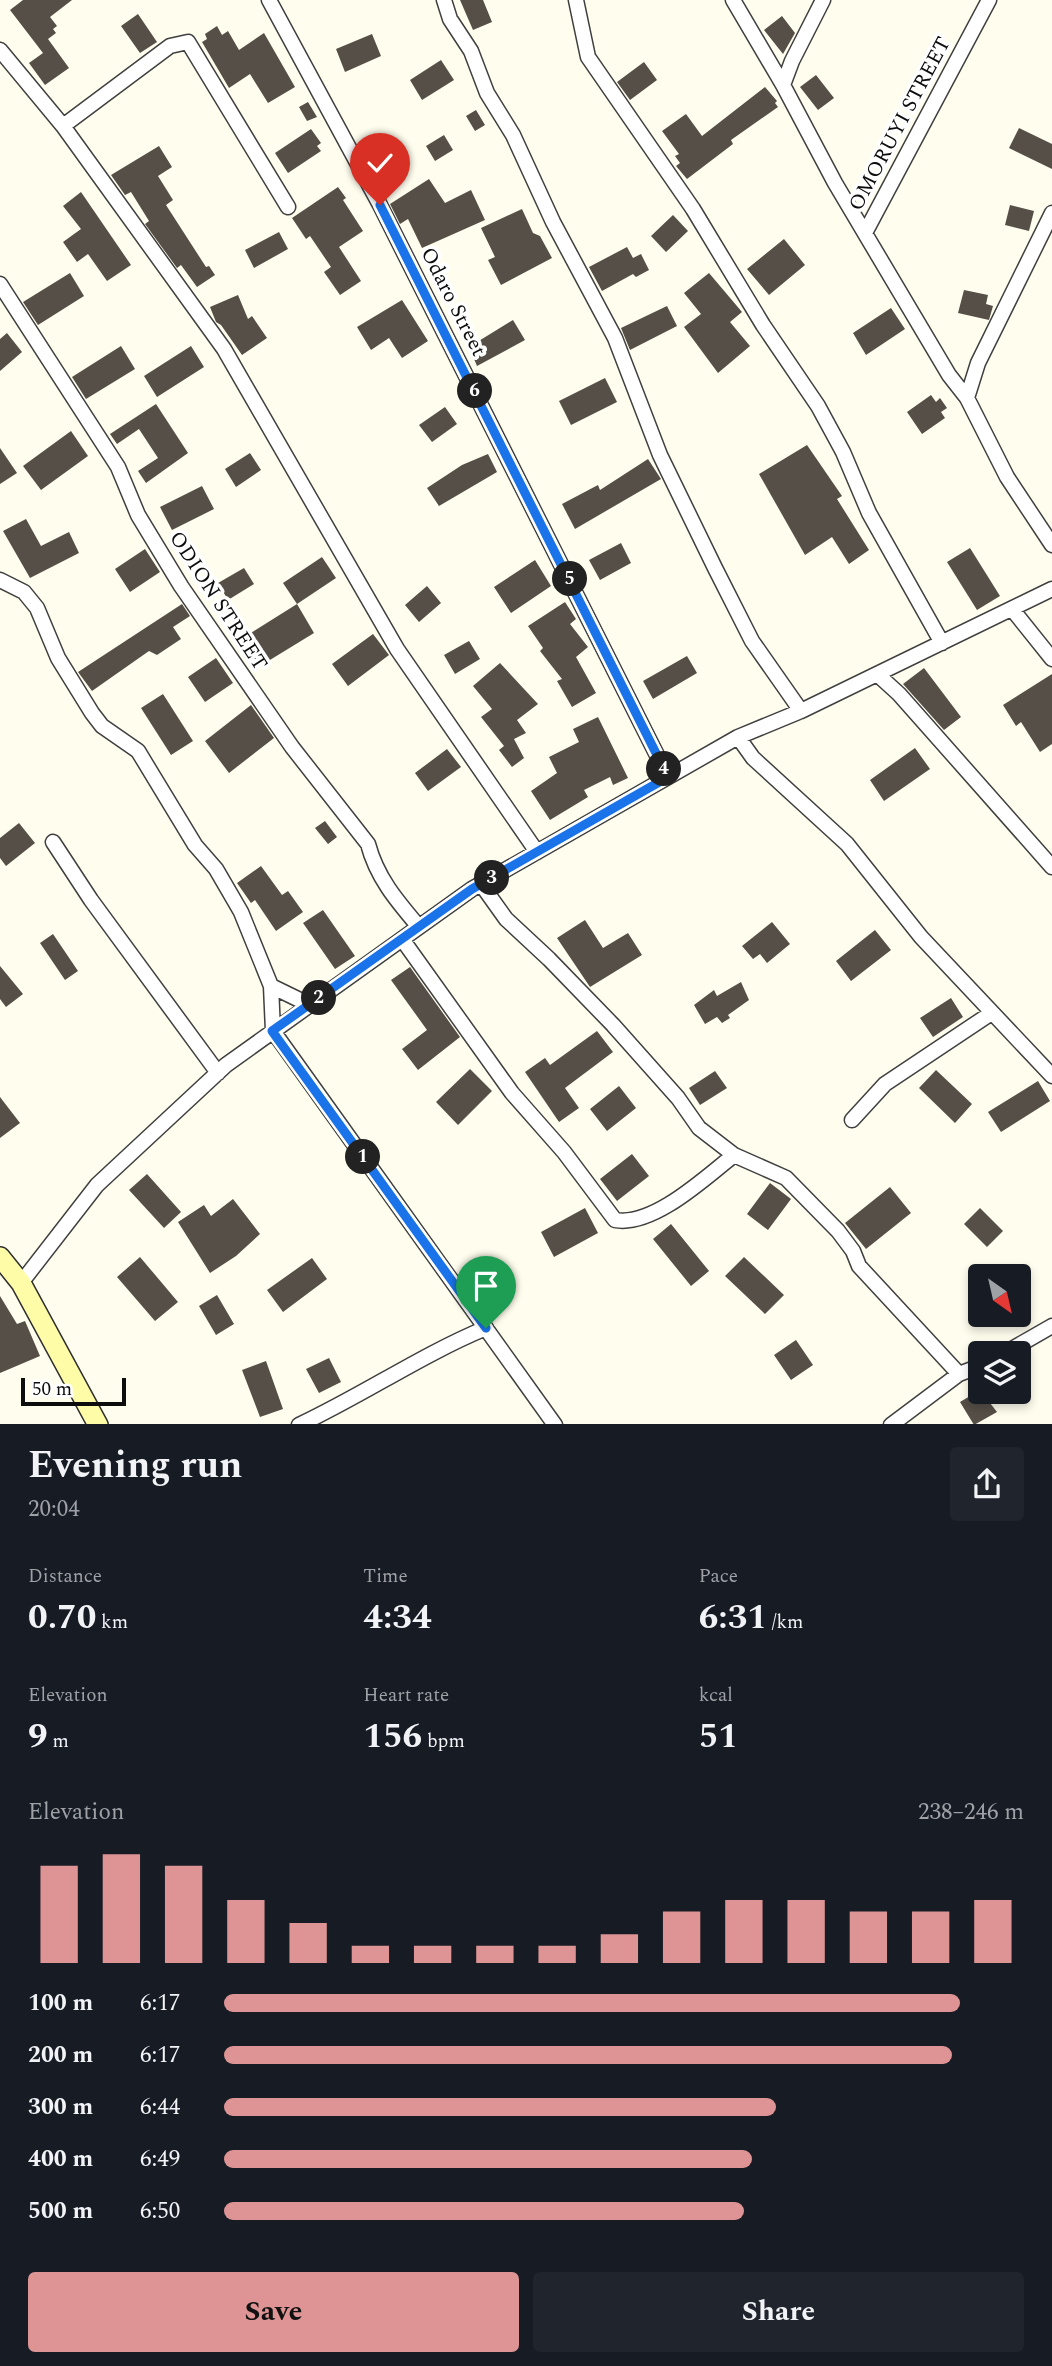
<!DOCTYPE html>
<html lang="en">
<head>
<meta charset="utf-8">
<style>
  body { margin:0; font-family:Spectral,serif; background:#20242c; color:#f1f3f6; height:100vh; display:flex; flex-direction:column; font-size:26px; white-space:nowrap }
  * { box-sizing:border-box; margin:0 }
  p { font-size:23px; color:#9ea1a6 }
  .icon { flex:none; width:38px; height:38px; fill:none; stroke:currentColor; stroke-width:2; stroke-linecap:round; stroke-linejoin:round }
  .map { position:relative; height:1424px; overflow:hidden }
  .sheet { display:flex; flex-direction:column; background:#171b24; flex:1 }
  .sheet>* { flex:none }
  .needle { width:46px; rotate:146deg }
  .fabs { position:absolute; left:968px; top:1264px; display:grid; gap:14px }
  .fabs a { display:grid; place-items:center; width:63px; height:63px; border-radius:7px; background:#171b24; box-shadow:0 4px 10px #0003; font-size:35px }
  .scale { position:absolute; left:21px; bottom:18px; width:105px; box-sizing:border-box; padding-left:7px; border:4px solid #0d0d0d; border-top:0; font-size:19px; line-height:24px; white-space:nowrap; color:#0d0d0d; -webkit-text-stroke:5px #fff; paint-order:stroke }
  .pin { position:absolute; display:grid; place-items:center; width:60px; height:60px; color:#fff; margin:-72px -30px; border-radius:50% 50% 50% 0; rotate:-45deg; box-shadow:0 0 7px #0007 }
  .pin .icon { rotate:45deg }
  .km { position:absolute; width:35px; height:35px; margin:-18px; border-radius:50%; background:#222; color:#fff; font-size:19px; line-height:35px; text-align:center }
  .round { display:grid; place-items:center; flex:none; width:74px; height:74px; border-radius:7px; background:#20242c }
  .overview { display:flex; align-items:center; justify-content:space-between; height:119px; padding:0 28px }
  h1 { font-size:38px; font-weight:700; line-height:52px }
  .stats { display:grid; grid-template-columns:repeat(3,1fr); gap:10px; height:119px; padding:7px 28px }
  .stats div { display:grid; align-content:center }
  .stats b { font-size:35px; font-weight:700 }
  .stats small { font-size:19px; font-weight:400 }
  .stats p { font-size:19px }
  .chart { height:196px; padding:14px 28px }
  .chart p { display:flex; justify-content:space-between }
  .chart svg { width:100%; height:126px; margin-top:7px; stroke:#de9494; stroke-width:6 }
  .action { display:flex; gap:14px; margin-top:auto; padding:14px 28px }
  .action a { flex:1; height:80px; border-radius:7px; background:#de9494; color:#111; font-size:28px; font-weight:700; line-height:80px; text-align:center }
  .action a+a { background:#20242c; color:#f1f3f6 }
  ul { padding:0 28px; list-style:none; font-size:23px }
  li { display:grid; grid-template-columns:112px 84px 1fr; align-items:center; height:52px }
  li i { height:18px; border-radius:9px; background:#de9494 }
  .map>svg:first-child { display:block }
  .building { fill:#564f48 }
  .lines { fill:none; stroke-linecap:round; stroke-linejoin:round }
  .street-casing { stroke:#404040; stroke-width:17 }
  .secondary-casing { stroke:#2f2f2f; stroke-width:22 }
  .street { stroke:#fff; stroke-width:14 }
  .secondary { stroke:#fffca8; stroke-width:19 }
  .route-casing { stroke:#fff; stroke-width:14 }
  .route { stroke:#1a73e8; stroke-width:9 }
  .labels { text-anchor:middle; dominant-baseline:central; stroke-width:7; stroke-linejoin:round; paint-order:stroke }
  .street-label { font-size:21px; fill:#0d0d0d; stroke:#fff }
</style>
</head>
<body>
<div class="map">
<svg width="1052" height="1425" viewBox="0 0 1052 1425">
  <rect width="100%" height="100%" fill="#fffded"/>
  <path class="building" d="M23,0H72L50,17L57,26L53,29L56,33L48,39L69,68L45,85L29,63L43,53L10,10Z
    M460,0H483L492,22L473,30Z
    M138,14L157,42L140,53L121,26Z
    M782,16L795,33L783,54L764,30Z
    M217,26L222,35L228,31L239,50L264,33L295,87L268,103L250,74L229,88L202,42L207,39L205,34Z
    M372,34L381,56L345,72L336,49Z
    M441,60L454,80L422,100L410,80Z
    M644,62L657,80L630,100L617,82Z
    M816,75L834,98L818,110L800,87Z
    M765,87L777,101L775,103L778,107L731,140L733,144L687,179L676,166L680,163L675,156L679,154L662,131L686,114L702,136Z
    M308,102L317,117L307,121L299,107Z
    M476,110L485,125L475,131L466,116Z
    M1019,128L1052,144V169L1009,148Z
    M311,129L321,143L317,146L321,151L288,173L275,153Z
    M444,135L453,150L435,161L426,146Z
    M159,146L172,167L158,176L173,200L166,205L206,267L209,266L215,275L197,287L181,265L177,268L145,224L149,221L131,192L125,195L111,175Z
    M429,179L445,203L471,190L485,220L422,248L408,219L400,224L390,204Z
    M338,187L346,198L343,200L363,231L339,247L361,281L340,295L324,272L331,267L310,236L306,239L292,218Z
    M81,192L131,265L107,281L88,254L77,262L63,242L81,229L63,206Z
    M1010,205L1034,211L1029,231L1005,225Z
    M522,209L533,233L540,236L552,258L501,285L488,260L495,257L481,228Z
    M673,215L688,231L666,252L651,236Z
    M279,232L288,249L254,268L245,250Z
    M784,239L805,265L769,295L747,269Z
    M627,247L633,258L641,254L649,270L636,277L633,274L602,291L589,267Z
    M70,273L84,296L38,325L23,302Z
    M709,273L742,312L730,322L750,346L718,373L684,327L701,314L684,293Z
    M964,290L988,295L986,304L993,306L989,320L958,313Z
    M238,295L248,319L252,316L267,338L242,355L221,325L216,322L210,307Z
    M402,300L428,341L402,358L389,338L371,350L357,327Z
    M667,306L677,326L630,350L621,328Z
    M891,308L905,329L866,355L853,333Z
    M513,320L525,340L477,366L469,347Z
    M7,333L22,352L0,371V339Z
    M121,346L135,369L86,399L72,377Z
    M191,346L204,367L157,397L144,376Z
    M605,378L617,402L571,425L559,401Z
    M931,395L936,402L940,398L947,408L941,412L945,418L922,434L907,412Z
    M156,404L188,453L146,483L138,471L158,458L139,429L117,444L110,434Z
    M445,407L457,424L432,442L419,425Z
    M71,431L88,456L41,490L23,466Z
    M807,445L842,496L837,499L869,550L849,564L832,537L805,555L759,474Z
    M0,448L17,473L0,484Z
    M250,453L261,470L236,487L225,469Z
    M488,454L497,472L439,506L427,488L462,465Z
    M648,459L661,479L575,529L562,504L598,485L600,490Z
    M202,486L214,509L172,530L160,507Z
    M26,519L41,546L69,532L79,553L30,578L3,531Z
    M621,543L631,563L600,580L589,560Z
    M970,548L1000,596L977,610L947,562Z
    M145,549L160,572L130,592L115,569Z
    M322,557L336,578L297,604L283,583Z
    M535,560L551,586L511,613L494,587Z
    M244,568L254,584L228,600L218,583Z
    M427,586L441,603L419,622L405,605Z
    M565,602L576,619L570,624L588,647L576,657L596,693L572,707L557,681L562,679L540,651L543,648L528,626Z
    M182,604L190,616L173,627L181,639L157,655L149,651L92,691L78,672Z
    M297,604L314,633L265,663L253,658L241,639Z
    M373,634L389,655L348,686L332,664Z
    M469,641L480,659L455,674L444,655Z
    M687,656L697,673L653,699L643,681Z
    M216,658L233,683L205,702L188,677Z
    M500,663L538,704L517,720L526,733L514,739L524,758L512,767L499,750L504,746L481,717L492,709L473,686Z
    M924,668L961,717L944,730L903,684Z
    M1052,674V744L1040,752L1021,722L1016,726L1003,705Z
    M163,694L193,741L171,755L141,708Z
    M251,705L274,738L229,773L205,741Z
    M598,717L628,778L613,785L610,777L584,790L588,797L550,820L531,791L557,773L549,757L579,742L573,729Z
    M915,748L930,769L884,801L870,780Z
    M447,749L461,767L428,791L415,773Z
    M325,821L337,837L328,844L315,828Z
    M19,823L35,843L6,866L0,858V838Z
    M261,866L282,895L288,891L303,912L276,931L255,900L251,903L237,883Z
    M323,910L355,956L335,969L303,923Z
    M585,920L603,948L628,933L642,955L590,987L557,938Z
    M772,922L790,944L767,963L760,954L753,959L742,946Z
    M875,930L891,950L851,981L836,961Z
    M53,934L78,971L65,980L40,943Z
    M0,966L23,994L6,1007L0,999Z
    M410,967L460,1037L418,1070L402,1049L427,1030L391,980Z
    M741,982L749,1000L728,1015L730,1018L722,1023L717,1017L705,1024L694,1005L714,990L717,996Z
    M951,998L963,1017L933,1037L920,1018Z
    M597,1031L613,1052L565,1088L579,1108L559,1122L525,1072L545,1058L550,1065Z
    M470,1069L492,1091L458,1125L436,1102Z
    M936,1070L972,1104L955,1123L919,1088Z
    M715,1071L727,1088L700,1105L689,1088Z
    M1038,1081L1050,1101L1001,1132L988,1112Z
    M619,1086L636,1108L607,1131L590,1109Z
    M0,1097L20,1123L0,1138Z
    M632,1154L649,1176L617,1201L600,1179Z
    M147,1174L181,1212L164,1228L129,1190Z
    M770,1183L791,1199L768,1230L747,1214Z
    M890,1187L911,1213L866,1249L845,1223Z
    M233,1199L260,1234L236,1256L210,1273L178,1222L204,1205L211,1216Z
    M585,1208L598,1233L554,1257L541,1232Z
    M980,1208L1003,1231L987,1247L964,1224Z
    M671,1224L709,1271L691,1286L653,1239Z
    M140,1257L178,1302L155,1321L117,1277Z
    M744,1257L784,1295L765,1314L725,1276Z
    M312,1258L327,1279L283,1312L267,1290Z
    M217,1295L234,1324L216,1335L199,1306Z
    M0,1296L17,1324L25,1321L40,1356L0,1373Z
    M796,1340L813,1365L791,1380L774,1355Z
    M329,1358L341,1382L319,1393L306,1369Z
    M266,1361L283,1409L260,1417L242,1370Z
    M980,1390L997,1412L974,1425L960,1402Z"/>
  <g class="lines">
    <defs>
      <path id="street" d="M269,0L380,205L668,777
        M444,0L450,19L471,51L487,93L513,135L553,222L615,338L660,455L715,568L752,641L801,711
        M576,0L588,57L693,209L763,325L818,406L843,452L869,513L942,643
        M733,0L783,85L835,183L949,375L967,398L1007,477L1052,545
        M0,50L63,126L224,349L397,649L537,852
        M783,85L792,61L823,0
        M63,126L170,46L188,42L288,207
        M866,231L989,0
        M0,284L118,467L138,515L181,586L292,747L368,844C377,878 397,901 419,927
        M967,398L978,363L1052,213
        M0,580L24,592L37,608L58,658L92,713L102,726L138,751L195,845L216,869L241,912L271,986L273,1031
        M1012,609L1052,659
        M877,674L899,694L1052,867
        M738,737L753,758L847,844L921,937L1052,1076
        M53,842L91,900L218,1073
        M481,884L506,919L549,959L613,1025L678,1098L699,1128L734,1155L786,1178L838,1231L853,1251L859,1266L959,1374
        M402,939L512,1093L564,1152L615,1220C653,1227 705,1178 734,1155
        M271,986L310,1005
        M273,1031L555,1425
        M852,1120L885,1084L990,1014
        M21,1283L97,1185L226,1065L472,889L738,737L801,711L1052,589
        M1005,1353L1052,1326
        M299,1425C363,1395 421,1355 486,1328
        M891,1425L959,1374L980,1366"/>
      <path id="secondary" d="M0,1257L21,1283L98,1425"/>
    </defs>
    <use href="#street" class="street-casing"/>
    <use href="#secondary" class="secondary-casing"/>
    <use href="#street" class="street"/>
    <use href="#secondary" class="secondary"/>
  </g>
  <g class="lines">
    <defs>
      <path id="route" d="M380,205L668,777L472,889L272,1031L486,1328"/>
    </defs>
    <use href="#route" class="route-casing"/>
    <use href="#route" class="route"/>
  </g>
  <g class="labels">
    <g class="street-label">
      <text transform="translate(900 124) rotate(-62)">OMORUYI STREET</text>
      <text transform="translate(453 302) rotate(63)">Odaro Street</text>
      <text transform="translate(218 601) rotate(57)">ODION STREET</text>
    </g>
  </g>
</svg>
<div class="fabs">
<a><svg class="needle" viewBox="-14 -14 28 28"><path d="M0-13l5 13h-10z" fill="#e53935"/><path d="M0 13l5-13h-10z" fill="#9ea1a6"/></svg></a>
<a><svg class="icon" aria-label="layers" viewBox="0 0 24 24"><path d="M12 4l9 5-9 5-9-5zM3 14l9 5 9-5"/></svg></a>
</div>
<div class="scale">50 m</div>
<div class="pin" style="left:486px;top:1328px;background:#1e9e55"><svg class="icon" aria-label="arrive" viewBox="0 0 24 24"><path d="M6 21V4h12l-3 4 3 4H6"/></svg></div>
<div class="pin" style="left:380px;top:205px;background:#d93025"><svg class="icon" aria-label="check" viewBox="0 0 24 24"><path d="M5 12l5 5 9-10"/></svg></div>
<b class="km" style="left:363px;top:1157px">1</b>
<b class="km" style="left:319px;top:998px">2</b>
<b class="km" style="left:492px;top:878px">3</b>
<b class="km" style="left:664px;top:769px">4</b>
<b class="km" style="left:570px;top:579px">5</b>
<b class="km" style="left:475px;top:391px">6</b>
</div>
<section class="sheet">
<div class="overview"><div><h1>Evening run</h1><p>20:04</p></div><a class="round"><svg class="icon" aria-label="share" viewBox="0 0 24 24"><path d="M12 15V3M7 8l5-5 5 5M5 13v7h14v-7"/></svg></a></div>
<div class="stats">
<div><p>Distance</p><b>0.70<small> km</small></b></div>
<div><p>Time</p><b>4:34</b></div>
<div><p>Pace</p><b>6:31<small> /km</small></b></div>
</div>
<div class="stats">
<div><p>Elevation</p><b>9<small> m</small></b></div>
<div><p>Heart rate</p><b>156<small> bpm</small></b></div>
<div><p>kcal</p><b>51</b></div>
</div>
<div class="chart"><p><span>Elevation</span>238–246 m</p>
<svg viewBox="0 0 160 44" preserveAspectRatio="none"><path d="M5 44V10M15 44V6M25 44V10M35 44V22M45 44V30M55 44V38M65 44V38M75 44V38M85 44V38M95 44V34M105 44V26M115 44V22M125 44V22M135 44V26M145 44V26M155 44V22"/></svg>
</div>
<ul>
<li><b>100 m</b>6:17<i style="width:92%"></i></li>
<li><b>200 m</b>6:17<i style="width:91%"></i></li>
<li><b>300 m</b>6:44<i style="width:69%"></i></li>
<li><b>400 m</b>6:49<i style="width:66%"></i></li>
<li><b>500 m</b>6:50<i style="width:65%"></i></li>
</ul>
<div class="action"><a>Save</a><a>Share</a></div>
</section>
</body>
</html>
